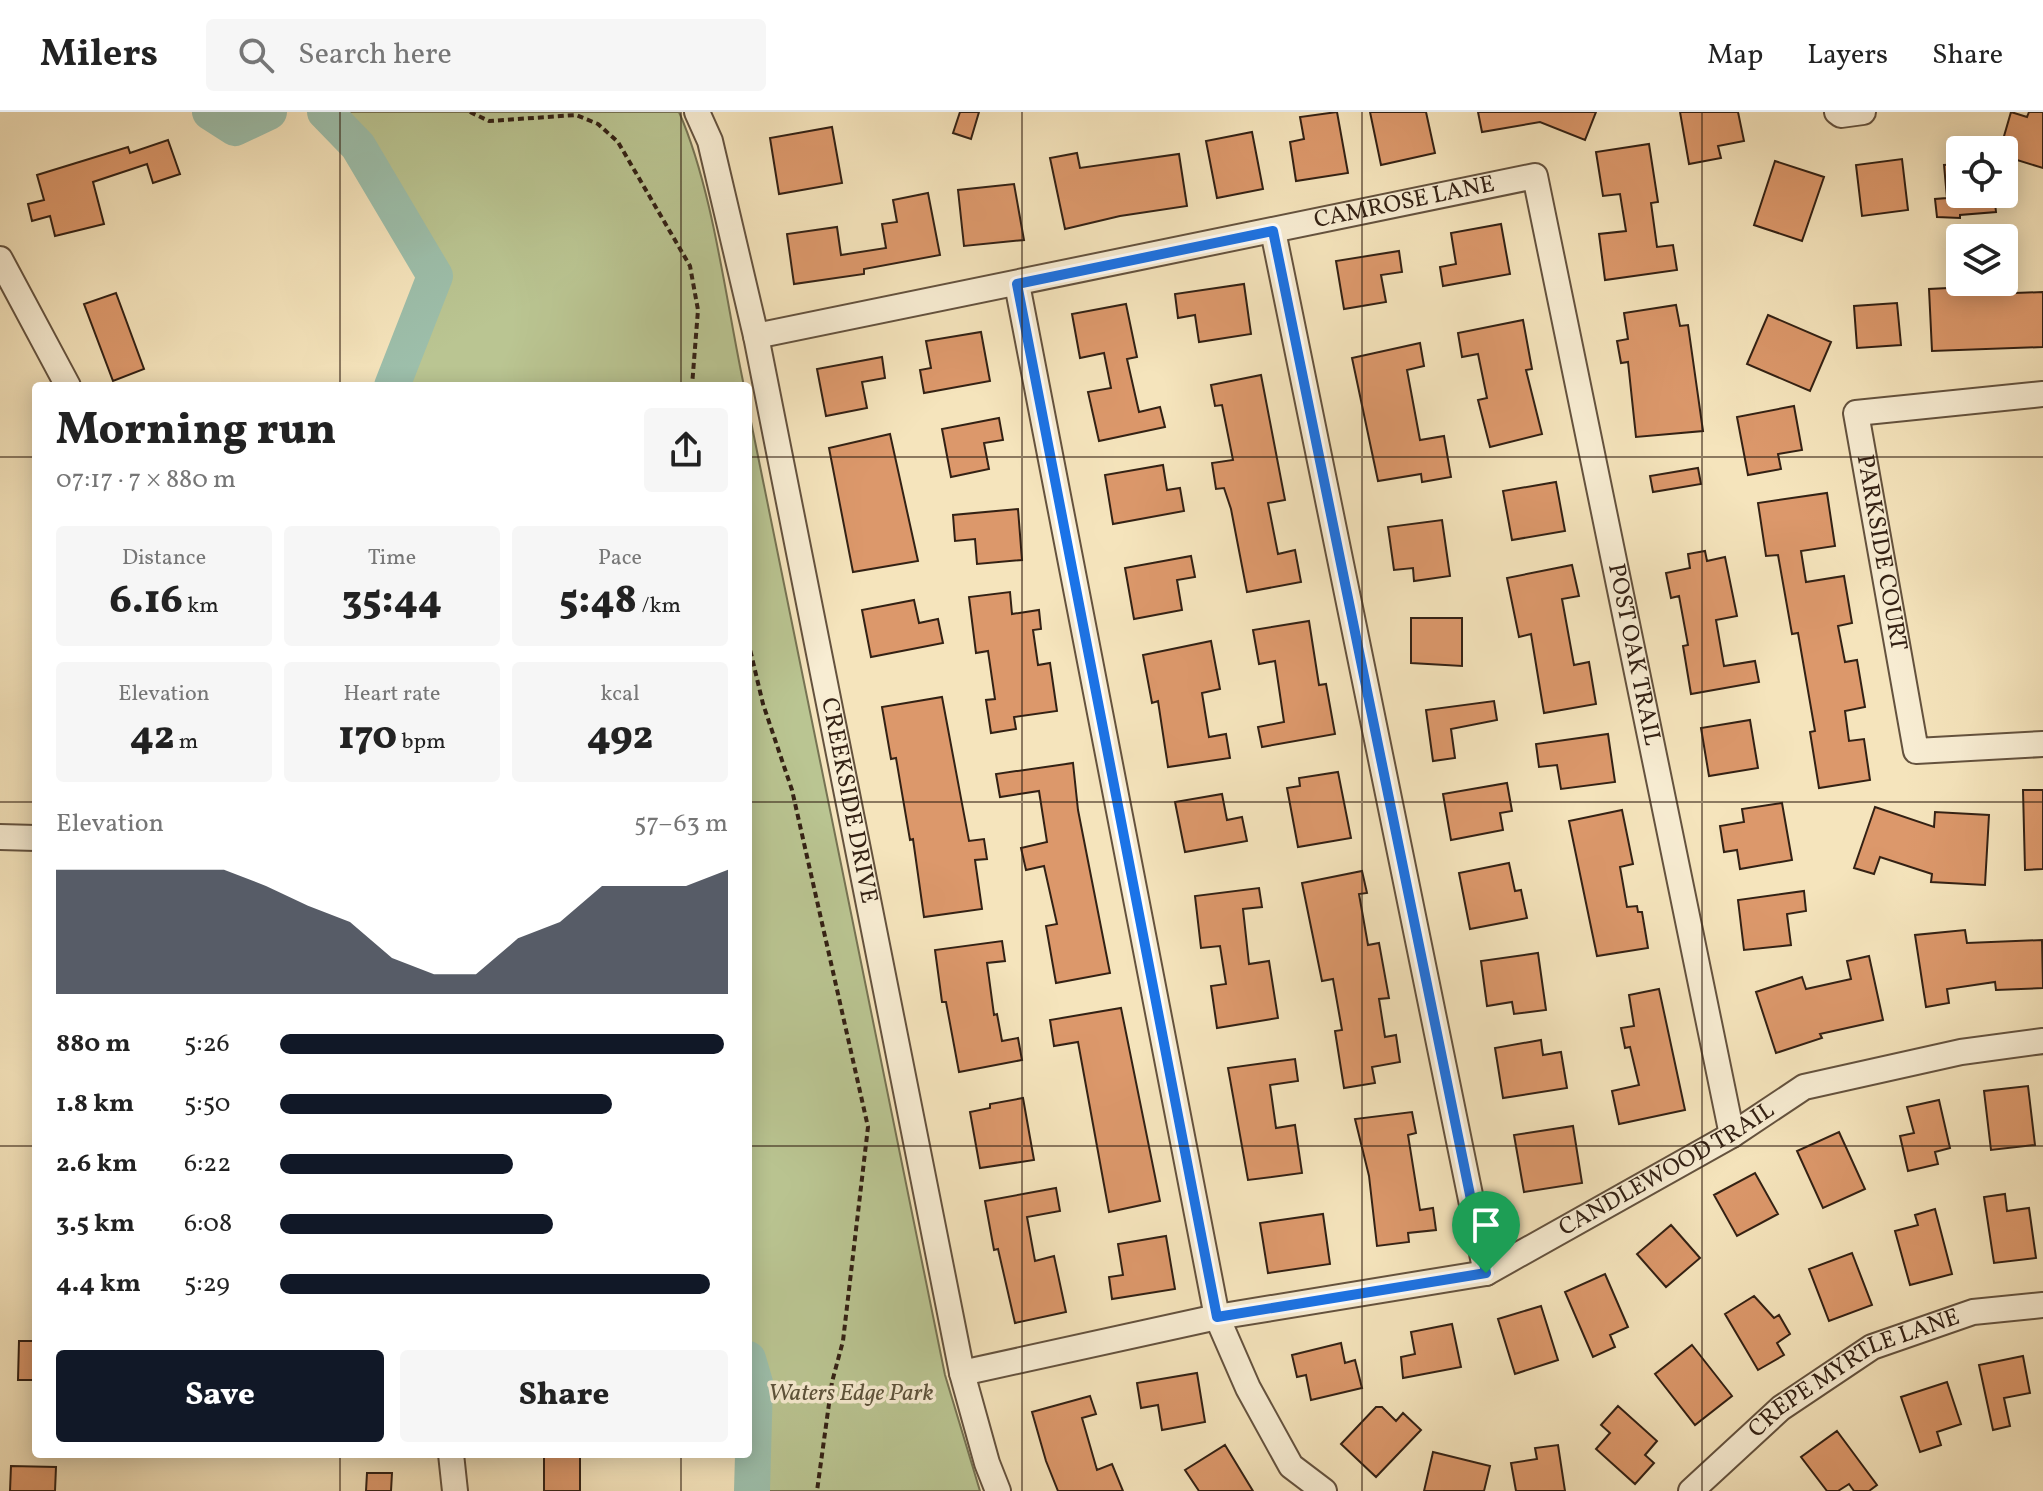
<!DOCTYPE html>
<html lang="en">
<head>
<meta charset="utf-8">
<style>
  body { margin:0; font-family:Vollkorn,serif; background:#f6f6f6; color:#222; height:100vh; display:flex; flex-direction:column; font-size:30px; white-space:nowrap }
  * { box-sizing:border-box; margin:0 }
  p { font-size:26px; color:#767676 }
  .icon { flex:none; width:44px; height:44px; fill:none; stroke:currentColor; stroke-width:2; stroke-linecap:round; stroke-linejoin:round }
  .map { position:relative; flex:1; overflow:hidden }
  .side { position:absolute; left:32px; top:270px; width:720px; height:1076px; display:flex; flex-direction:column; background:#fff; border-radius:8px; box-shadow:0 4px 20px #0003 }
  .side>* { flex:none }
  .tools { position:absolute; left:1946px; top:24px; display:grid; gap:16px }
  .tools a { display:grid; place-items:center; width:72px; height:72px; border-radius:8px; background:#fff; box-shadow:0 4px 20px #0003; font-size:40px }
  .pin { position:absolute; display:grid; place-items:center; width:68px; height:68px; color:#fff; margin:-82px -34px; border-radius:50% 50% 50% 0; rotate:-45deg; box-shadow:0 0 8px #0007 }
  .pin .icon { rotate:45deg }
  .round { display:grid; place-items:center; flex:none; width:84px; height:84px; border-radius:8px; background:#f6f6f6 }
  .head { display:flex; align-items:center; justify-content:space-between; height:136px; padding:0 24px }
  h1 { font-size:44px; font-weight:800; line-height:60px }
  .metrics { display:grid; grid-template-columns:repeat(3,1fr); gap:12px; height:136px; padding:8px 24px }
  .metrics div { display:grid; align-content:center; border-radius:8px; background:#f6f6f6; text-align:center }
  .metrics b { font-size:40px; font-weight:800 }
  .metrics small { font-size:22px; font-weight:400 }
  .metrics p { font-size:22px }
  .chart { height:224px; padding:16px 24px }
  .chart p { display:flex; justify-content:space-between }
  .chart svg { width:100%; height:144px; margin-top:8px; fill:#111827; opacity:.7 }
  .button { display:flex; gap:16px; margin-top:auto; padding:16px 24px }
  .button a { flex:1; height:92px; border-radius:8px; background:#111827; color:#fff; font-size:32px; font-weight:800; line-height:92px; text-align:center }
  .button a+a { background:#f6f6f6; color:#222 }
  ul { padding:0 24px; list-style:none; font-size:26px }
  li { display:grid; grid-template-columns:128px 96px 1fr; align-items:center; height:60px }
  li i { height:20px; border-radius:10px; background:#111827 }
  header { display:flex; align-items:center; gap:48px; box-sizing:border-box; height:112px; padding:0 40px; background:#fff; border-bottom:2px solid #e0e0e0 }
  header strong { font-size:38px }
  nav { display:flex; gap:44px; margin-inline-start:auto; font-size:28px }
  .search { width:560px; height:72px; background:#f6f6f6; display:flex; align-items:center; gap:20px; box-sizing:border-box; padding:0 28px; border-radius:8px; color:#767676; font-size:30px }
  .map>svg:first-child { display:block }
  .green { fill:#bac592; stroke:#767353; stroke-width:2 }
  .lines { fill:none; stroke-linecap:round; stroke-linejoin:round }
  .river { stroke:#9dbfab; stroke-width:36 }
  .building { fill:#dc986b; stroke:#332114; stroke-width:2 }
  .minor-casing { stroke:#64523e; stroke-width:28 }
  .path { stroke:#332114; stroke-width:4; stroke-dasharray:6 4; stroke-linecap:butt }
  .minor { stroke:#f8edd3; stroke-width:24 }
  .route-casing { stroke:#fff; stroke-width:16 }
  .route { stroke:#1a73e8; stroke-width:10 }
  .grid { fill:none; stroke:#332114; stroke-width:2; stroke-opacity:0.55 }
  .labels { text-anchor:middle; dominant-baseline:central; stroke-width:7; stroke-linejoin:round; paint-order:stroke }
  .street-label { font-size:24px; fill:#332114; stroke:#f8edd3 }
  .park-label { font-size:24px; font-style:italic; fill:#5c523a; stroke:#f8edd3 }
</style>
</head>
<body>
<header>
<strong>Milers</strong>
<div class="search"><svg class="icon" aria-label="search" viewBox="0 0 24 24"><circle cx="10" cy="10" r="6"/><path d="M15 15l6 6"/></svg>Search here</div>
<nav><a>Map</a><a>Layers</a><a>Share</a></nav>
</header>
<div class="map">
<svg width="2043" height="1379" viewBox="0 0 2043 1379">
  <rect width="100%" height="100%" fill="#f5e4bc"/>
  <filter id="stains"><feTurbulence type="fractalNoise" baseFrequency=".0025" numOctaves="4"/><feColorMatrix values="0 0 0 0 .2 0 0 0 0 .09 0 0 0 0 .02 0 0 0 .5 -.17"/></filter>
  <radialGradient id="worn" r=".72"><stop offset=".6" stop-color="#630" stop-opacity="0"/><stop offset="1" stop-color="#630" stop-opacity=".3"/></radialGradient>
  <path class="green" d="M210,0H269L235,16Z
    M325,0H679C713,77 726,190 744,274H392L435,163L358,34Z
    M748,295L945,1263L980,1379H752L755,1271L748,1247Z"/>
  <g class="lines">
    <path class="river" d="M210,0L235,16L269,0
      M325,0L358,34L435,164L392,274
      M748,1247L755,1271L752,1379"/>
  </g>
  <path class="building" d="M960,0H979L971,27L953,21Z
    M1337,0L1348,61L1296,69L1290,30L1304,27L1300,5Z
    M1370,0H1426L1435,41L1381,53Z
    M1478,0H1596L1585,28L1540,10L1482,20Z
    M1680,0H1738L1744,29L1718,34L1721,46L1689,52Z
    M2011,0L2027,5L2029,0H2043V56L2004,44V38H2000Z
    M832,15L842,71L779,82L770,26Z
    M1252,20L1263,77L1217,86L1206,29Z
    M168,28L180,62L153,71L147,52L93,70L104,112L55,124L50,104L32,109L28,92L44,88L37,63L128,35L130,41Z
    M1649,32L1658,90L1651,91L1657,135L1673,133L1677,158L1605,168L1599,122L1626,119L1620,82L1603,84L1596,40Z
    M1077,41L1080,56L1179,42L1187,94L1120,104L1065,117L1050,46Z
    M1902,47L1908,98L1862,104L1856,53Z
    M1775,49L1824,65L1802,129L1754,113Z
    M1960,52V82H1994L1996,100L1960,103V106L1937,105L1935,87L1947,86L1944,53Z
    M1014,72L1024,128L964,134L958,78Z
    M928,81L940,143L864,157V162L794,172L787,122L837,115L841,143L886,136L882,112L897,110L893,88Z
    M1501,112L1510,162L1443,174L1440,155L1456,152L1451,121Z
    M1399,139L1402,160L1381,163L1386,190L1344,197L1336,149Z
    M1244,172L1251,222L1199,230L1195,203L1178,206L1175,182Z
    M1988,174V182L2043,180V235L1932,239L1929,177Z
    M116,181L144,257L113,269L84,192Z
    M1897,191L1901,233L1857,236L1854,194Z
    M1126,192L1137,245L1127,247L1139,300L1160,295L1165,315L1099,329L1088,280L1111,276L1104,241L1080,246L1072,202Z
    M1676,193L1680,214L1688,213L1703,319L1636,325L1628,250L1621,251L1617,229L1628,227L1624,201Z
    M1768,203L1831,230L1810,279L1747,252Z
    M1523,208L1532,257L1526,258L1542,322L1490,335L1478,288L1487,286L1478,242L1462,245L1458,221Z
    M981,220L990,269L924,281L920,258L931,256L926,229Z
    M1420,231L1424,254L1407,258L1420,328L1444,324L1451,365L1422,370L1421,362L1378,369L1352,246Z
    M882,245L885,266L862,270L867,296L826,304L817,257Z
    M1261,263L1285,388L1268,391L1278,442L1295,438L1301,470L1247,480L1231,397L1224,376L1216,377L1212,351L1233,348L1222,293L1215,294L1211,273Z
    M1794,294L1802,338L1778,342L1781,357L1748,363L1737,305Z
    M999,306L1003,328L984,331L989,357L951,365L942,317Z
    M890,322L918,449L853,460L829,336Z
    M1163,353L1167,378L1180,376L1184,399L1113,412L1105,363Z
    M1698,356L1701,372L1653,380L1650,364Z
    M1556,370L1565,419L1512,428L1503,379Z
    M1827,381L1835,434L1801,439L1806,470L1844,464L1852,511L1838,514L1845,550L1857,548L1865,595L1845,599L1849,629L1864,627L1870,668L1819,676L1810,620L1815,619L1798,521L1792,522L1778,443L1766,444L1758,391Z
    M1018,397L1022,448L977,452L975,427L955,429L953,403Z
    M1442,408L1450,464L1414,469L1413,456L1394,458L1388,415Z
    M1705,439L1707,449L1725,445L1737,504L1716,508L1724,554L1755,549L1759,570L1691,582L1683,534L1688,533L1679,484L1671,486L1666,461L1690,456L1688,442Z
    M1191,444L1195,465L1177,468L1182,498L1134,507L1125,456Z
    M1572,453L1579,484L1562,487L1574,553L1589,550L1596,592L1544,601L1531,522L1519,525L1507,466Z
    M1010,480L1012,502L1039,498L1041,517L1033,518L1038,553L1050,551L1057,599L1014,605L1016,617L991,621L986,588L995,587L988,539L976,541L969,485Z
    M914,488L919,511L938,507L943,531L871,545L862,498Z
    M1411,506H1462V554L1411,551Z
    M1309,509L1319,573L1326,572L1335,622L1262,635L1258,615L1284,610L1275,549L1259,552L1253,518Z
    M1211,529L1220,577L1202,581L1209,625L1226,622L1230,646L1168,655L1158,589L1152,591L1143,543Z
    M942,585L969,729L984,727L987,747L975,748L982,797L924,805L913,727L910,728L896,646L891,647L882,595Z
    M1494,589L1497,608L1451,617L1455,646L1433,649L1426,598Z
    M1750,608L1758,656L1709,664L1701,616Z
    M1608,622L1615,670L1561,677L1557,653L1539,655L1536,632Z
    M1073,651L1078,698L1110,861L1056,871L1046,814L1057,812L1044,754L1026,758L1021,736L1047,730L1039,679L1000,685L996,662Z
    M1338,660L1351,726L1298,735L1287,676L1300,674L1299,666Z
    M1507,671L1512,699L1500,701L1503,718L1451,728L1443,682Z
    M2023,678H2043V757L2025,758Z
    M1222,682L1227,708L1242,705L1247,729L1185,740L1175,690Z
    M1782,691L1792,748L1740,757L1737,738L1724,740L1720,714L1744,710L1742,697Z
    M1875,695L1934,715L1935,700L1989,703L1985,773L1931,770L1932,762L1880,745L1874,762L1854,756Z
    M1622,698L1633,752L1620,755L1627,795L1637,794L1638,800H1642L1648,836L1597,844L1569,709Z
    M1509,751L1515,779L1521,778L1527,806L1470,817L1459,761Z
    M1362,759L1367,781L1359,782L1368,833L1379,831L1389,886L1379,887L1385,925L1396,923L1400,950L1372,955L1375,971L1344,976L1335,919L1342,918L1333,867L1322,869L1302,771Z
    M1259,776L1262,795L1243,797L1249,852L1269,849L1278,906L1217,916L1211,874L1226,872L1220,834L1201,836L1195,784Z
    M1804,779L1806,799L1787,802L1791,833L1744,838L1738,788Z
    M1965,818L1967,831L2042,828L2043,876L1996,878L1995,870L1947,877L1949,891L1926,895L1915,823Z
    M1002,829L1005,849L987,851L994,903L997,902L1002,929L1018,926L1022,948L959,960L946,890H942L935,838Z
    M1538,841L1546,898L1514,902L1512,890L1487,894L1481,849Z
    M1869,844L1883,908L1820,922L1822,926L1776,941L1756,880L1802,865L1806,877L1851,867L1847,849Z
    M1659,877L1685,998L1619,1012L1612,979L1639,973L1630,935L1625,936L1621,916L1634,914L1629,883Z
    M1121,896L1160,1089L1109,1100L1078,930L1054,934L1050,908Z
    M1541,928L1543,943L1561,940L1567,976L1503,986L1495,936Z
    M1295,947L1298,969L1270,973L1276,1016L1295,1013L1302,1061L1248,1068L1228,956Z
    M2028,974L2035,1033L1991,1038L1984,979Z
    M1023,986L1034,1048L980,1056L970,1000L990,996V992Z
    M1939,988L1950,1036L1935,1040L1938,1052L1908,1059L1900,1024L1914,1021L1907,995Z
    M1412,1000L1416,1021L1408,1023L1420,1098L1433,1096L1436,1118L1408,1121L1409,1130L1377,1134L1369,1064L1355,1007Z
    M1573,1014L1582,1071L1524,1080L1514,1023Z
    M1839,1020L1865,1077L1823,1096L1797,1039Z
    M1755,1061L1778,1102L1737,1124L1714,1083Z
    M1056,1076L1060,1099L1027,1105L1035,1149L1054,1144L1066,1200L1015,1211L998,1137L994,1138L985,1089Z
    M2005,1082L2007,1099L2029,1096L2036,1146L1994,1151L1984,1085Z
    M1935,1097L1952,1162L1910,1173L1895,1119L1918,1113L1915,1103Z
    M1323,1102L1330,1152L1268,1161L1260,1111Z
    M1671,1113L1700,1146L1666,1175L1637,1142Z
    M1166,1124L1175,1177L1112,1187L1109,1165L1123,1163L1118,1132Z
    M1852,1141L1872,1193L1829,1209L1809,1157Z
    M1605,1162L1628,1215L1610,1223L1615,1235L1593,1245L1565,1180Z
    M1754,1184L1774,1206L1779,1203L1790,1222L1777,1231L1784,1243L1758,1258L1725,1202Z
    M1541,1194L1558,1248L1515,1262L1498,1207Z
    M1452,1212L1461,1255L1403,1266L1401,1245L1415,1242L1411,1220Z
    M19,1229H36V1268H18Z
    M1341,1231L1345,1251L1355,1248L1362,1276L1311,1288L1306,1263L1297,1265L1292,1243Z
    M1692,1233L1732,1284L1695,1313L1655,1262Z
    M2023,1244L2030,1281L2004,1286L2010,1314L1993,1318L1979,1253Z
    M1197,1261L1205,1310L1162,1318L1158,1293L1141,1296L1137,1271Z
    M1947,1270L1961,1312L1937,1320L1941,1333L1920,1340L1901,1285Z
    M1090,1284L1096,1302L1082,1306L1097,1358L1112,1352L1123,1379H1058L1046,1349L1032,1300Z
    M1618,1294L1657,1329L1645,1343L1654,1351L1635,1372L1596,1337L1610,1321L1601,1313Z
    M1376,1295H1382L1396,1309L1403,1301L1421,1318L1376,1365L1341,1332Z
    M1837,1319L1877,1373L1869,1379H1854L1849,1372L1838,1379H1827L1801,1345Z
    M1225,1333L1253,1379H1199L1185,1358Z
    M1558,1333L1565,1379H1516L1511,1351L1537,1347L1535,1336Z
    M1433,1340L1490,1354L1484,1379H1424Z
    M544,1342H580V1379H544Z
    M11,1354L56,1355L55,1379H10Z
    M367,1361H392L391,1379H366Z"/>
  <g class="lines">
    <defs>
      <g id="minor">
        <path id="s1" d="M697,0L710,29L756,224L962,1261L987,1351L998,1379"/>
        <path d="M1837,0L1841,3L1863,0"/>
        <path d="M1273,119L1486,1161"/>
        <path d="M0,147L68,274"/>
        <path d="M1017,172L1217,1205L1248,1276L1291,1354L1324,1379"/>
        <path id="s2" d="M756,224L1535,64L1732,1023"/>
        <path id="s3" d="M2043,282L1856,301L1916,639L2043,632"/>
        <path d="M0,725L36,726"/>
        <path id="s4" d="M962,1261L1217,1205L1486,1161L1732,1023L1804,975L1961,940L2043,929"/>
        <path d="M451,1342L455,1379"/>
        <path id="s5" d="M1691,1379L1781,1296L1872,1235L1973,1200L2043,1193"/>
      </g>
    </defs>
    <use href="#minor" class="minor-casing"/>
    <path class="path" d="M470,0L489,9L576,3L598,12L618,30L690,154L698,198L692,274
      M748,529L763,592L792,678L868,1015L843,1229L832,1270L817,1379"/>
    <use href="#minor" class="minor"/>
  </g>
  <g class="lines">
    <defs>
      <path id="route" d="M1273,119L1486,1161L1217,1205L1017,172Z"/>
    </defs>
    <use href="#route" class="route-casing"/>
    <use href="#route" class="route"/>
  </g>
  <path class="grid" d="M340,0V274M681,0V274M1022,0V1379M1362,0V1379M1702,0V1379M0,345H36M748,345H2043M0,690H36M748,690H2043M0,1034H36M748,1034H2043M340,1342V1379M681,1342V1379"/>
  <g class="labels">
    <g class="street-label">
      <text stroke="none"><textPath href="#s2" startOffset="662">CAMROSE LANE</textPath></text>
      <text stroke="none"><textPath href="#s3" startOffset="330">PARKSIDE COURT</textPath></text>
      <text stroke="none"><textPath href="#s2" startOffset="1284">POST OAK TRAIL</textPath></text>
      <text stroke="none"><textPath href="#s1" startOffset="706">CREEKSIDE DRIVE</textPath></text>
      <text stroke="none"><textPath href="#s4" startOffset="742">CANDLEWOOD TRAIL</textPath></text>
      <text stroke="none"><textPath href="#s5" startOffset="204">CREPE MYRTLE LANE</textPath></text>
    </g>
    <g class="park-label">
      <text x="851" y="1282">Waters Edge Park</text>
    </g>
  </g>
  <rect width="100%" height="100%" filter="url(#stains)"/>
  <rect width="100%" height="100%" fill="url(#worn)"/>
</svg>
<div class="tools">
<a><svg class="icon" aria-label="locate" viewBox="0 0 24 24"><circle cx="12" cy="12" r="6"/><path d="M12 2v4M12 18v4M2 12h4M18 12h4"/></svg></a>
<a><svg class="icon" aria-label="layers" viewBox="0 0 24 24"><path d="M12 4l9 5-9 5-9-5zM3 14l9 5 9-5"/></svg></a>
</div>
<div class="pin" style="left:1486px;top:1161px;background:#1e9e55"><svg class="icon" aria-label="arrive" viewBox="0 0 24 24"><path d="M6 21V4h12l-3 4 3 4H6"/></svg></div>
<section class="side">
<div class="head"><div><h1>Morning run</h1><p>07:17 · 7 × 880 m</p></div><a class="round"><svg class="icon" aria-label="share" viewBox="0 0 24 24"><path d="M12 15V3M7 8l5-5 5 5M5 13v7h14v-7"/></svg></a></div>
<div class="metrics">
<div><p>Distance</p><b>6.16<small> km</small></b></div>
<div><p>Time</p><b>35:44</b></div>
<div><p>Pace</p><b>5:48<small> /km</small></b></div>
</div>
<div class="metrics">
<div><p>Elevation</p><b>42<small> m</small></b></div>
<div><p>Heart rate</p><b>170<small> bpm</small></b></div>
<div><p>kcal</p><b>492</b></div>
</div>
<div class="chart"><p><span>Elevation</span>57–63 m</p>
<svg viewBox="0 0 160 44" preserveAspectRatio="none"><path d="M0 44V6L10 6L20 6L30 6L40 6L50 11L60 17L70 22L80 33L90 38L100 38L110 27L120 22L130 11L140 11L150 11L160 6V44z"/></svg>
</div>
<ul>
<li><b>880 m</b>5:26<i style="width:99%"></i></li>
<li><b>1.8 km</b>5:50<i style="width:74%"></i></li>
<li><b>2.6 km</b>6:22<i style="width:52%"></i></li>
<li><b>3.5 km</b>6:08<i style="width:61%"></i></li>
<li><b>4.4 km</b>5:29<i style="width:96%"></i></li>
</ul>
<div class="button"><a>Save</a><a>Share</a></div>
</section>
</div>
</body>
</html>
